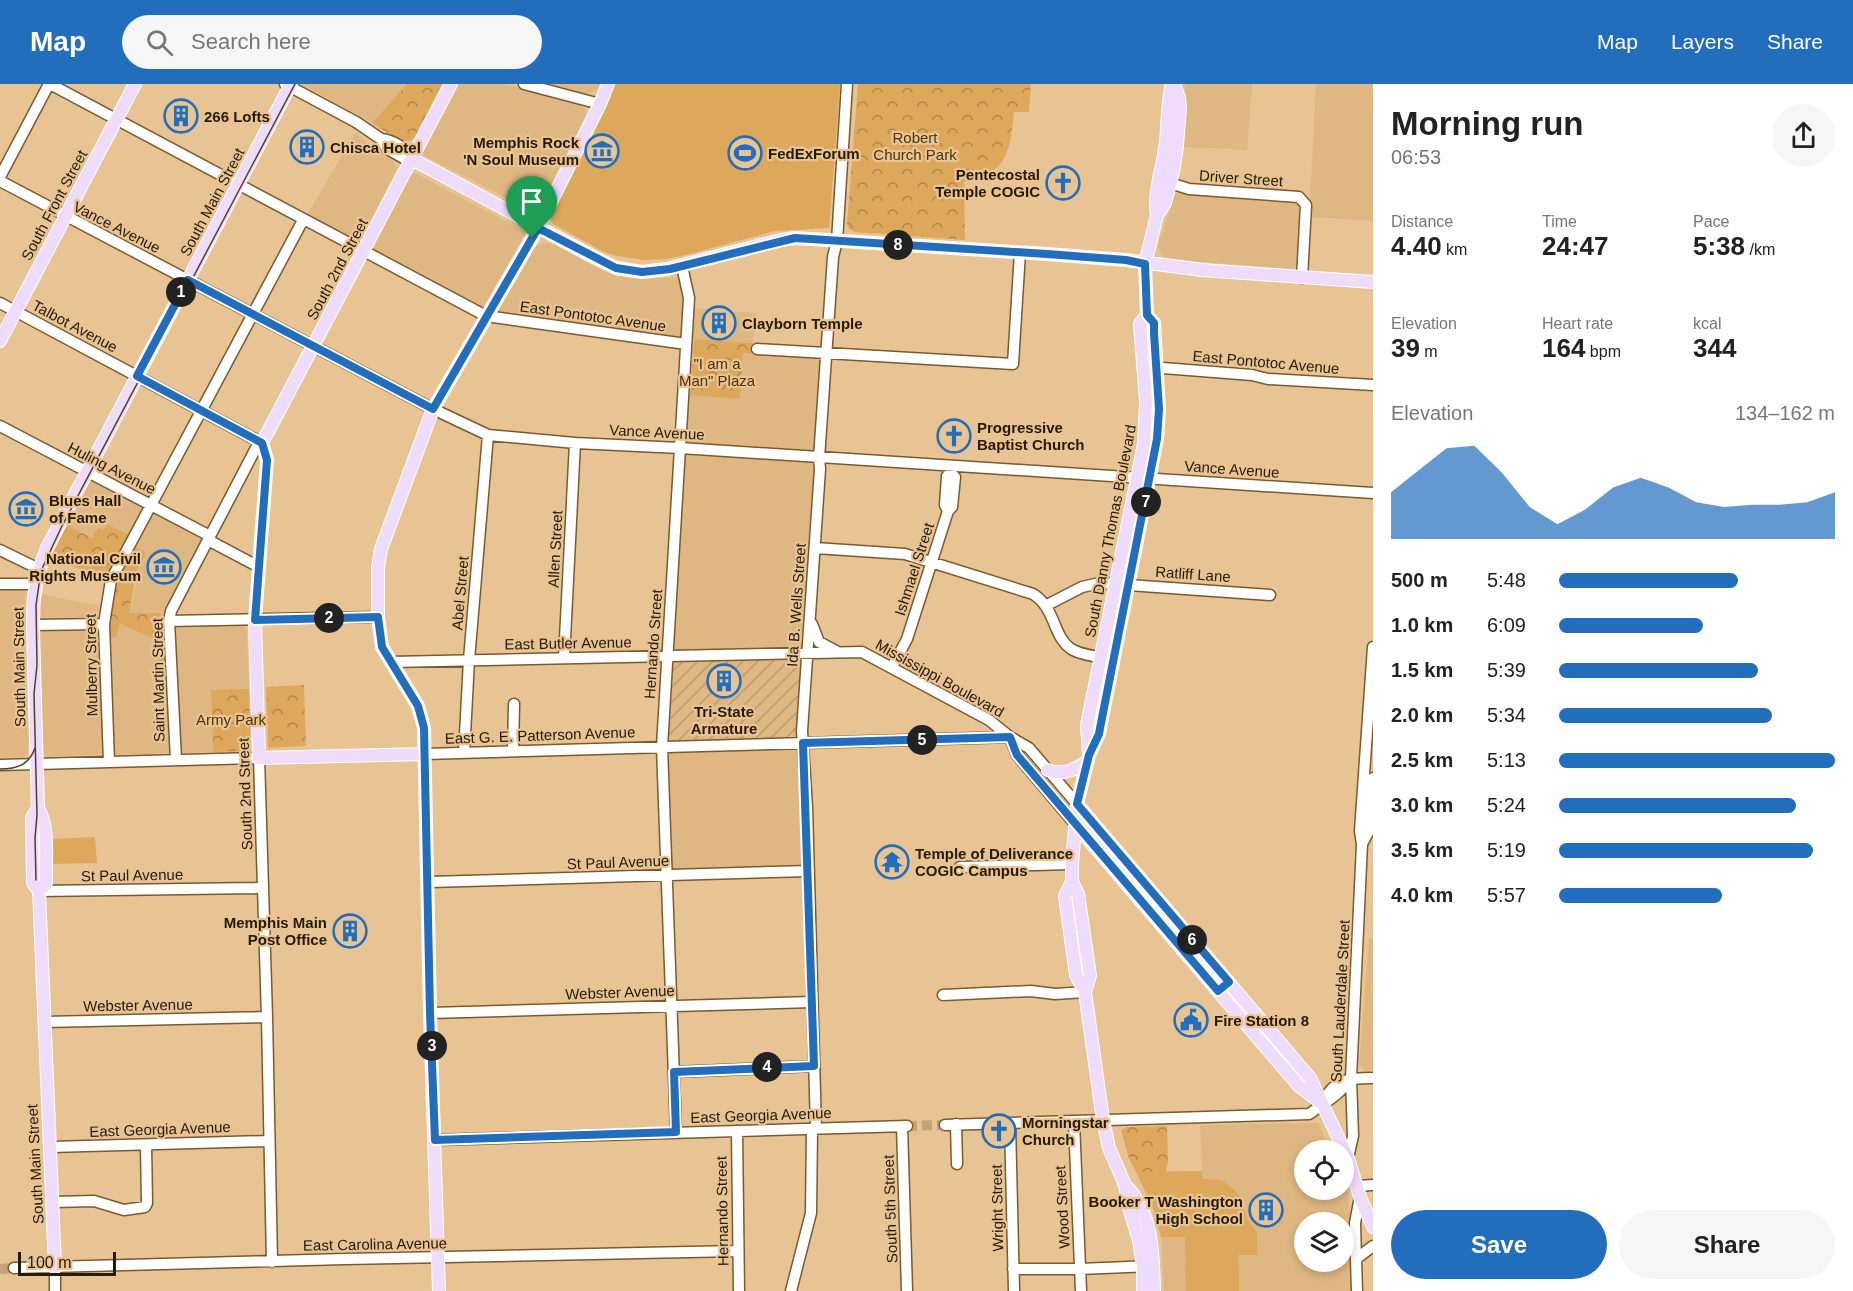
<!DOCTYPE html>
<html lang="en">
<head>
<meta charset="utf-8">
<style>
  body { margin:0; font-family:Arial,sans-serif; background:#f6f6f6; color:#222; height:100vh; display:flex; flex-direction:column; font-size:22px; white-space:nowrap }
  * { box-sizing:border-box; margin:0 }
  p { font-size:20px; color:#767676 }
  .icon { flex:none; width:33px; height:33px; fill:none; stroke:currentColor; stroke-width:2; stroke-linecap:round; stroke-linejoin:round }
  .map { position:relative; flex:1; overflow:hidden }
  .side { display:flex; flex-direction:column; background:#fff; width:480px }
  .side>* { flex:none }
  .buttons { position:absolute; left:1294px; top:1056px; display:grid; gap:12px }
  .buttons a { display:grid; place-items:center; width:60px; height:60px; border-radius:50%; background:#fff; box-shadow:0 3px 9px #0003; font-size:30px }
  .scale { position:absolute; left:18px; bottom:15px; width:98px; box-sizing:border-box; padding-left:6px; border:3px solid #271a07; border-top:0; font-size:16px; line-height:21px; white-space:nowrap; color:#271a07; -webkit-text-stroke:4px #e8c495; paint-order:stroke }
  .pin { position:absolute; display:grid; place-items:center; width:51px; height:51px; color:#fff; margin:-62px -26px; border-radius:50% 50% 50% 0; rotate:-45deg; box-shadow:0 0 6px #0007 }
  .pin .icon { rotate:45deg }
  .km { position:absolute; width:30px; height:30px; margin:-15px; border-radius:50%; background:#222; color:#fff; font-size:16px; line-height:30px; text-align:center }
  .round { display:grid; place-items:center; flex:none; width:63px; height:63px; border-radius:32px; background:#f6f6f6 }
  .headline { display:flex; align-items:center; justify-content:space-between; height:102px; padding:0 18px }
  h1 { font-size:33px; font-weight:700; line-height:45px }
  .stats { display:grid; grid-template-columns:repeat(3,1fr); gap:9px; height:102px; padding:6px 18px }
  .stats div { display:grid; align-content:center }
  .stats b { font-size:26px; font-weight:700 }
  .stats small { font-size:16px; font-weight:400 }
  .stats p { font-size:16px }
  .chart { height:168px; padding:12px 18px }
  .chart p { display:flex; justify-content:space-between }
  .chart svg { width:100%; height:108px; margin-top:6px; fill:#236dbd; opacity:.7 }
  .primary-button { display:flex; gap:12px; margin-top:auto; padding:12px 18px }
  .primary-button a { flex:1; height:69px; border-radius:36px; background:#236dbd; color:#fff; font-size:24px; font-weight:700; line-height:69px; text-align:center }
  .primary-button a+a { background:#f6f6f6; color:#222 }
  ul { padding:0 18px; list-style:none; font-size:20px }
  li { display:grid; grid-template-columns:96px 72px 1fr; align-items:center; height:45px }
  li i { height:15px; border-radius:8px; background:#236dbd }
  header { display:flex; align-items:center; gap:36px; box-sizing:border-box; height:84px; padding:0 30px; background:#236dbd; color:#fff }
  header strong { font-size:28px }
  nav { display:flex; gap:33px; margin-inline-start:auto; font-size:21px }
  .search { width:420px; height:54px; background:#f6f6f6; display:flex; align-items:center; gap:15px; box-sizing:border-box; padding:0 21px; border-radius:33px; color:#767676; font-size:22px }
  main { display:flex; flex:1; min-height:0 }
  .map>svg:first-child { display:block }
  .built { fill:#dfb782; fill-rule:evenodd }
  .industrial { fill:url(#industrial-furrows) }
  .grass { fill:#dda75c }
  .park { fill:url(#park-crowns) }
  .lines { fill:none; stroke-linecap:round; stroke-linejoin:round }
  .minor-tunnel { stroke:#c1a279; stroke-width:10; stroke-dasharray:10 5; stroke-linecap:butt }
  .minor-casing { stroke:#7a5a2e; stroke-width:13 }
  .major-casing { stroke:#fff; stroke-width:14 }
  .minor { stroke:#fff; stroke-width:10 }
  .major { stroke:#efdcfa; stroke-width:12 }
  .tram { stroke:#503e25; stroke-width:1.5 }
  .route-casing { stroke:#fff; stroke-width:12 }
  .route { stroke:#236dbd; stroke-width:8 }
  .labels { text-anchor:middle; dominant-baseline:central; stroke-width:4.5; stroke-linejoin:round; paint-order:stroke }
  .poi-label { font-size:15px; font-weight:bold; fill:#271a07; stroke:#e8c495; text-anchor:start }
  .park-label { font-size:15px; fill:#4d3206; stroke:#e8c495 }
  .street-label { font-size:15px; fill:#271a07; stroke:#e8c495 }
</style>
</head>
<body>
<header>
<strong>Map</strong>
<div class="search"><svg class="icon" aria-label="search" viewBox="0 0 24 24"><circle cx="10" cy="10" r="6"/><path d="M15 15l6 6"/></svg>Search here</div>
<nav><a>Map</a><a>Layers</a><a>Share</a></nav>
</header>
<main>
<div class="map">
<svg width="1373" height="1207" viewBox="0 0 1373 1207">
  <defs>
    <pattern id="industrial-furrows" width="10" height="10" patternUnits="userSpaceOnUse" patternTransform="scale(1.5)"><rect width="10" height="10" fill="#dfb782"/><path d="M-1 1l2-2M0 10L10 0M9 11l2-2" fill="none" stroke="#bf9d6f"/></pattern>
    <pattern id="park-crowns" width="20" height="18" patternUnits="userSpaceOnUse" patternTransform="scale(1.5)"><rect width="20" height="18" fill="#dda75c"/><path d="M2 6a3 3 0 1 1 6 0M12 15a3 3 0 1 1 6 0" fill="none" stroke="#b3874a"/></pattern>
  </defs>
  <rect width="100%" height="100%" fill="#e8c495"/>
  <path class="built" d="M301,0H407L372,39Z
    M459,0H504L579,20L585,26L586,35L537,126L534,128L423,71V65Z
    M549,0H600L597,6L586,10Z
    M1185,0H1252L1247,66L1183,63L1186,30Z
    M1316,0H1373V137L1309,133Z
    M355,49L392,76L397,84L360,158H358L307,131Z
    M415,89L524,147L525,150L483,224L480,225L374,168L373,165L410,92Z
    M1177,109L1299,117L1302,122L1296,183L1293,185L1203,178L1162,173L1158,161L1174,112Z
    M543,158L556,162L601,186L620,192L646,195L678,193L680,195L684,219L681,256L495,230L533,164Z
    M691,224L756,229L753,259L694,255L688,251Z
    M758,267L824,271L817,372L683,362L687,313L743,269L752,270Z
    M683,368L817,377L805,566L671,568Z
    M92,397L145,425L131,452L105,445L93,454L67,441L88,400Z
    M153,429L201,454V457L163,530L161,550L160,535L149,529H129L139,488L137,487L145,472L134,462L150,431Z
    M0,503H23L25,506L28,669L25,673L0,674Z
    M40,510L100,522L98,533L41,534Z
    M120,540L157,556L167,575L171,666L169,669L113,671L110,554L116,553Z
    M243,541L247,545L249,605L211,607L213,668L180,669L175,544Z
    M97,545L100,546L103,670L45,673L43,670L39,551L42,547L46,546Z
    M800,663L806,784L669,789L665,667Z
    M1369,855H1373V986L1365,987L1359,981Z
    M1319,1039L1330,1066H1305V1106H1344V1090L1349,1110L1353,1207H1164L1161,1153L1159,1141L1151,1119L1136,1088L1202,1087L1200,1041ZM1305,1138H1344V1178H1305Z"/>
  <path class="industrial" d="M805,572L801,656L666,660L671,574Z"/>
  <path class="grass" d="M614,0H840L829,144L775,147L690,170L666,175L644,176L617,172L604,168L553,140L550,132L552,128L605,23Z
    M95,753L97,779L51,780V755Z
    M1202,1087V1095L1220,1096L1229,1101L1238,1110L1247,1134L1257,1149V1171H1238L1239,1207H1186L1185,1153H1161L1153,1124L1136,1088Z"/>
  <path class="park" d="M407,0H442L414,54L405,60L372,39Z
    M858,0H1031L1029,28H1014C1010,66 1008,90 964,98L965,156L855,148L849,145L847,140Z
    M694,255L753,259L752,270L743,269L740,315L690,311Z
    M107,440L131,452L108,492L49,477L67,441L92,454L98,444L104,445Z
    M134,462L144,467L145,472L137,486L129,529H161C158,548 169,562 166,580L161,582L159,581L157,556L120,540L116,553L110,554L109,527L115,497Z
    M304,601L306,662L268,664L266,603Z
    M249,605L251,664L249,667L213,668L211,606Z
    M1167,1042L1168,1077L1166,1088H1136L1129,1075L1121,1046L1127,1043Z"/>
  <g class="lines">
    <path class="minor-tunnel" d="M907,1042L945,1041
      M0,1185L14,1184"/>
    <defs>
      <path id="minor" d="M50,0L486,232L686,260
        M285,0L356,38L381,55L386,64L405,75H412
        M524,0L600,20
        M381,55C393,56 406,64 412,75
        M0,93L49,0
        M0,97L433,325L488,351L575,359L680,364L1373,409
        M1170,99L1189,105L1299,113L1306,121L1302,194
        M0,219L262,359L257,362L171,527L169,537L176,676
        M757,265L1013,280L1020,168
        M1157,286L1163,284L1252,291L1268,295L1373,301
        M0,342L210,452
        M948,427L945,421L947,392L951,389
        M208,456L259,483
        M815,464L905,470L1033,510C1057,525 1052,554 1073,566C1084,572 1100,573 1113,575
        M0,466L39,485
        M0,500H35
        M1047,521L1082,503L1100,499L1270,511
        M169,537L378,533
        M812,540L819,558L836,567
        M33,541L104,540
        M564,574L575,359
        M391,578L862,568L989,636L1010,653L1029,664L1077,720
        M892,583L907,555L948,427L952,423L955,393L951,389V382
        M1010,653L1017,671L1075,740
        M513,667L514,620
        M464,669L469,576L488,351
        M425,670L1010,653
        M109,678L104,540L111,496L303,136
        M0,681L259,674L267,933L272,1178
        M1362,760L1369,747L1373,694
        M960,783L1072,780
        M429,798L809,787
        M39,807L263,804
        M943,911L1031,907L1055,910L1085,908
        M430,929L812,918
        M45,938L267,933
        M674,988L814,982
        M1323,1020C1332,995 1349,994 1373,994
        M1074,1038L1081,1207
        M1010,1039L1014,1207
        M956,1040L957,1080
        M945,1041L1309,1030C1324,1019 1340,1011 1351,994
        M902,1042L907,1207
        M816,1045L807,723L802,647L820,385L819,374L833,173L837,157L847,0
        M737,1047L739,1207
        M676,1048L662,663L689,214L682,182
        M435,1056L907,1042
        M51,1063L269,1057
        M1348,1074L1353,1052L1351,994L1362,760L1360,747L1373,563
        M1357,1102L1373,1101
        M53,1118L94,1117L124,1126L145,1123L147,1119L146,1061
        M1356,1175L1355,1139L1360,1113
        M55,1183V1207
        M14,1184L345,1175L737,1167
        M1013,1185H1080L1151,1182
        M791,1207L811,1129L812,1045
        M1357,1207L1356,1175L1373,1162"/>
      <path id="major" d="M412,75L590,171L616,184L642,188L667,185L781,156L795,154L1047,170L1126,176L1202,186L1373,198
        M1157,131C1153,107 1164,81 1166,57C1168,37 1167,19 1172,0
        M0,257L135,0
        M1089,669L1087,641L1144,360L1146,318L1140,240L1147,231
        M425,670L259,674L255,536L267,376L262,359L451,0
        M1048,686C1063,692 1074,686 1088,677
        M1077,720L1310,994L1348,1074L1360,1113L1373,1143
        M38,724L32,734L33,799L39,807L55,1183
        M1075,740L1299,1002L1320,1018
        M1072,798L1078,810L1090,891L1085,908
        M39,807L45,802L46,798C45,775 50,745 38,724C37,676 35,629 34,581C33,536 29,508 47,464L291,0
        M1125,1101C1153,1129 1153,1169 1154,1207
        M439,1207L430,929L424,644L418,622L382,563L378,533V484L381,465L433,325L538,144L600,20L608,0
        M1143,1207V1182L1139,1156L1127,1117L1125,1101L1109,1064L1103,1036L1085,908L1076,891L1065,812L1072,798V780L1077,720L1089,671L1099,650L1101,639L1157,355L1159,325L1154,239L1147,231L1145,180L1157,131L1165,119L1173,88L1177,62L1180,23L1179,14L1174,0"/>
    </defs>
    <use href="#minor" class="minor-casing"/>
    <use href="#major" class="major-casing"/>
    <use href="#minor" class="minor"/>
    <use href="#major" class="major"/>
    <path class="tram" d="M0,685C17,685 29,681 35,664
      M36,796L35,754L37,731L34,610L37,581L36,521L41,487L61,444L295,0"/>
  </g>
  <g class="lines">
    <defs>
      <path id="route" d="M538,144L616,184L642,188L670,185L795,154L1047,170L1126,176L1145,180L1147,231L1154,239V249L1159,325L1157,355L1101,639L1099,650L1089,671L1077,720L1229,898L1218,907L1017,671L1010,653L803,659L814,982L674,988L676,1048L435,1056L430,929L424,644L418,622L382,563L378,533L255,536L267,376L262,359L137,292L188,196L433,325Z"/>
    </defs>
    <use href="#route" class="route-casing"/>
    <use href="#route" class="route"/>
  </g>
  <defs>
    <symbol id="building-ring" viewBox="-11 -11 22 22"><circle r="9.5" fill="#e8c495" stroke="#236dbd" stroke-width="1.5"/><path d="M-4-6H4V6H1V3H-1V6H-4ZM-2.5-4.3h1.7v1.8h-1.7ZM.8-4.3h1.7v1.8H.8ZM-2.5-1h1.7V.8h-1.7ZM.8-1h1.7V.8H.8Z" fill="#236dbd"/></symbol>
    <symbol id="museum-ring" viewBox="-11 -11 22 22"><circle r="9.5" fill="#e8c495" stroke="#236dbd" stroke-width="1.5"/><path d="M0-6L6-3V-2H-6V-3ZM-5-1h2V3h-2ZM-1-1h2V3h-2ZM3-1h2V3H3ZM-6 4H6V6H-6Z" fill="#236dbd"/></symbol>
    <symbol id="stadium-ring" viewBox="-11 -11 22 22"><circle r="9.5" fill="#e8c495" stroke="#236dbd" stroke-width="1.5"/><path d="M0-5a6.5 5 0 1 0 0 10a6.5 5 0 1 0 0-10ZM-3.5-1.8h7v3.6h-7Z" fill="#236dbd"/></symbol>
    <symbol id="church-ring" viewBox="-11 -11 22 22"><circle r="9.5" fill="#e8c495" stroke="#236dbd" stroke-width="1.5"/><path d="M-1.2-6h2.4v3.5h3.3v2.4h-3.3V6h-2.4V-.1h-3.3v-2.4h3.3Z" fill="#236dbd"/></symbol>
    <symbol id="temple-ring" viewBox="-11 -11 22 22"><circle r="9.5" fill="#e8c495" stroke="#236dbd" stroke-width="1.5"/><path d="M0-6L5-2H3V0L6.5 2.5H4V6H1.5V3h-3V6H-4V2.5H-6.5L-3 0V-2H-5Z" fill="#236dbd"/></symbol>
    <symbol id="civic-ring" viewBox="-11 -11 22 22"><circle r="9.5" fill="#e8c495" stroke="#236dbd" stroke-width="1.5"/><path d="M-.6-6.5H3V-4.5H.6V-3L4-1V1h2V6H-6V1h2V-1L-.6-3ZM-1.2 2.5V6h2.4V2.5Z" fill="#236dbd"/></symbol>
  </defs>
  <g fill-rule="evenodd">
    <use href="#building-ring" x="162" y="13" width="38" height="38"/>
    <use href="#building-ring" x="288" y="44" width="38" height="38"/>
    <use href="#museum-ring" x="583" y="48" width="38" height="38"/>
    <use href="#stadium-ring" x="726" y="50" width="38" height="38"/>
    <use href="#church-ring" x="1044" y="80" width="38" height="38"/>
    <use href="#building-ring" x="700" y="220" width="38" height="38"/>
    <use href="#church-ring" x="935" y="333" width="38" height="38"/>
    <use href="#museum-ring" x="7" y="406" width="38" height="38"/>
    <use href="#museum-ring" x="145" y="464" width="38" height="38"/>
    <use href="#building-ring" x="705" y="578" width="38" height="38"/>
    <use href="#temple-ring" x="873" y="759" width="38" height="38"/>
    <use href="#building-ring" x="331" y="828" width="38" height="38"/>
    <use href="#civic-ring" x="1172" y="917" width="38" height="38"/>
    <use href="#church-ring" x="980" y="1028" width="38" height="38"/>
    <use href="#building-ring" x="1247" y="1107" width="38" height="38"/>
  </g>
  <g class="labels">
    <g class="poi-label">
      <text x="204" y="32">266 Lofts</text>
      <text x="579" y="58" text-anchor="end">Memphis Rock<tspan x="579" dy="17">'N Soul Museum</tspan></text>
      <text x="330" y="63">Chisca Hotel</text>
      <text x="768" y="69">FedExForum</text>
      <text x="1040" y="90" text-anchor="end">Pentecostal<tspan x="1040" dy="17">Temple COGIC</tspan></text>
      <text x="742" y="239">Clayborn Temple</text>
      <text x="977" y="343">Progressive<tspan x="977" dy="17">Baptist Church</tspan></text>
      <text x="49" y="416">Blues Hall<tspan x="49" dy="17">of Fame</tspan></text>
      <text x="141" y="474" text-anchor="end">National Civil<tspan x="141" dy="17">Rights Museum</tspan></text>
      <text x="724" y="627" text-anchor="middle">Tri-State<tspan x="724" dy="17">Armature</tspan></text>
      <text x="915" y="769">Temple of Deliverance<tspan x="915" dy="17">COGIC Campus</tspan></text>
      <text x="327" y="838" text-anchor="end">Memphis Main<tspan x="327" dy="17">Post Office</tspan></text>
      <text x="1214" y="936">Fire Station 8</text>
      <text x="1022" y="1038">Morningstar<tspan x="1022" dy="17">Church</tspan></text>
      <text x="1243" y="1117" text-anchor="end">Booker T Washington<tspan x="1243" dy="17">High School</tspan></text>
    </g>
    <g class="park-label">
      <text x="915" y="53">Robert<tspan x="915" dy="17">Church Park</tspan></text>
      <text x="717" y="279">"I am a<tspan x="717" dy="17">Man" Plaza</tspan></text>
      <text x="231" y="635">Army Park</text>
    </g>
    <g class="street-label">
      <text transform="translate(1241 94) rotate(4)">Driver Street</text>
      <text transform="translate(212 118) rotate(-62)">South Main Street</text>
      <text transform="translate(54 121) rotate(-62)">South Front Street</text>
      <text transform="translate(117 143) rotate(27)">Vance Avenue</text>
      <text transform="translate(337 185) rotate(-62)">South 2nd Street</text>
      <text transform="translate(593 232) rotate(8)">East Pontotoc Avenue</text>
      <text transform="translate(75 242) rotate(28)">Talbot Avenue</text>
      <text transform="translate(1266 278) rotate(5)">East Pontotoc Avenue</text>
      <text transform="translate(657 348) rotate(3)">Vance Avenue</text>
      <text transform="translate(112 384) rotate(27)">Huling Avenue</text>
      <text transform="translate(1232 385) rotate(4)">Vance Avenue</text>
      <text transform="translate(1110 447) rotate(-79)">South Danny Thomas Boulevard</text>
      <text transform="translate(555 465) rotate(-87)">Allen Street</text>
      <text transform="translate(914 485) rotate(-72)">Ishmael Street</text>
      <text transform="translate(1193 490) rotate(4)">Ratliff Lane</text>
      <text transform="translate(460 509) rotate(-85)">Abel Street</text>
      <text transform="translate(796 521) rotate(-86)">Ida B. Wells Street</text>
      <text transform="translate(568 559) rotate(-1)">East Butler Avenue</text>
      <text transform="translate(653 560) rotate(-86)">Hernando Street</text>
      <text transform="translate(91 581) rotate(-91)">Mulberry Street</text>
      <text transform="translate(19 583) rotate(-91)">South Main Street</text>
      <text transform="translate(940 594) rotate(29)">Mississippi Boulevard</text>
      <text transform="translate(158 596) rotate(-91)">Saint Martin Street</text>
      <text transform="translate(540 651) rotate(-2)">East G. E. Patterson Avenue</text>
      <text transform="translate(245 710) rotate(-92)">South 2nd Street</text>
      <text transform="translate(618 778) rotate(-2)">St Paul Avenue</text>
      <text transform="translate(132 791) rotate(-1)">St Paul Avenue</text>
      <text transform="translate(620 908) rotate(-2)">Webster Avenue</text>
      <text transform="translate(1340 917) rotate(-87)">South Lauderdale Street</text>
      <text transform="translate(138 921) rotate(-1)">Webster Avenue</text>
      <text transform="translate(761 1031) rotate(-2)">East Georgia Avenue</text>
      <text transform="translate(160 1045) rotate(-2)">East Georgia Avenue</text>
      <text transform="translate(35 1080) rotate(-93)">South Main Street</text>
      <text transform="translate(1062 1123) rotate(-93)">Wood Street</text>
      <text transform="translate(997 1124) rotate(-91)">Wright Street</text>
      <text transform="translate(890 1125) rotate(-92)">South 5th Street</text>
      <text transform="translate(722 1127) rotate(-91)">Hernando Street</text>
      <text transform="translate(375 1160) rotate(-1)">East Carolina Avenue</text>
    </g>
  </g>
</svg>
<div class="buttons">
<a><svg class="icon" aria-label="locate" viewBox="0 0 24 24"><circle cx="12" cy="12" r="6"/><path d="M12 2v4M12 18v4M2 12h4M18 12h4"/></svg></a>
<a><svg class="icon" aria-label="layers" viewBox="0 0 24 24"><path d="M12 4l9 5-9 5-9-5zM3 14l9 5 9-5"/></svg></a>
</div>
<div class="scale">100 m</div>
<div class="pin" style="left:532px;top:154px;background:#1e9e55"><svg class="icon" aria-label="arrive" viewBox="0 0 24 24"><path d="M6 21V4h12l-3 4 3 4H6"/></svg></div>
<b class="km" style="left:181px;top:208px">1</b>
<b class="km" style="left:329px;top:534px">2</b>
<b class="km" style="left:432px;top:962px">3</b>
<b class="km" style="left:767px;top:983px">4</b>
<b class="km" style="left:922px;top:656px">5</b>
<b class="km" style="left:1192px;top:856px">6</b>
<b class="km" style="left:1146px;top:418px">7</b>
<b class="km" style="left:898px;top:161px">8</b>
</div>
<section class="side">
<div class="headline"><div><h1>Morning run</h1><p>06:53</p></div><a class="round"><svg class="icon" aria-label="share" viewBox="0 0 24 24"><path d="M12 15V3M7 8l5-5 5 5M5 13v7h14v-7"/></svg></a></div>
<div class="stats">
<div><p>Distance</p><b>4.40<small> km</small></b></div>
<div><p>Time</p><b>24:47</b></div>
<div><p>Pace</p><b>5:38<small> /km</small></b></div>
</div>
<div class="stats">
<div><p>Elevation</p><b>39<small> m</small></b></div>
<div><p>Heart rate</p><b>164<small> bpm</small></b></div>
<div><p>kcal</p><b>344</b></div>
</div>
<div class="chart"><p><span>Elevation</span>134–162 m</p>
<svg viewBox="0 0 160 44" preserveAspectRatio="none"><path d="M0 44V25L10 16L20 7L30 6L40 17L50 31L60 38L70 32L80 23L90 19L100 23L110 29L120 31L130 30L140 30L150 29L160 25V44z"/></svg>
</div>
<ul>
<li><b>500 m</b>5:48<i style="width:65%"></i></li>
<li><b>1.0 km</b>6:09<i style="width:52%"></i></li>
<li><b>1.5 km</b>5:39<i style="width:72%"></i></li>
<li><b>2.0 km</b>5:34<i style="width:77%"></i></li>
<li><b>2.5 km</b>5:13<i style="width:100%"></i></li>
<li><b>3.0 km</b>5:24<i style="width:86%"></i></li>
<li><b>3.5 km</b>5:19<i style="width:92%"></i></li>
<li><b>4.0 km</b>5:57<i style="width:59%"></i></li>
</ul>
<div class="primary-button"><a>Save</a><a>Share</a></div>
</section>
</main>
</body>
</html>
